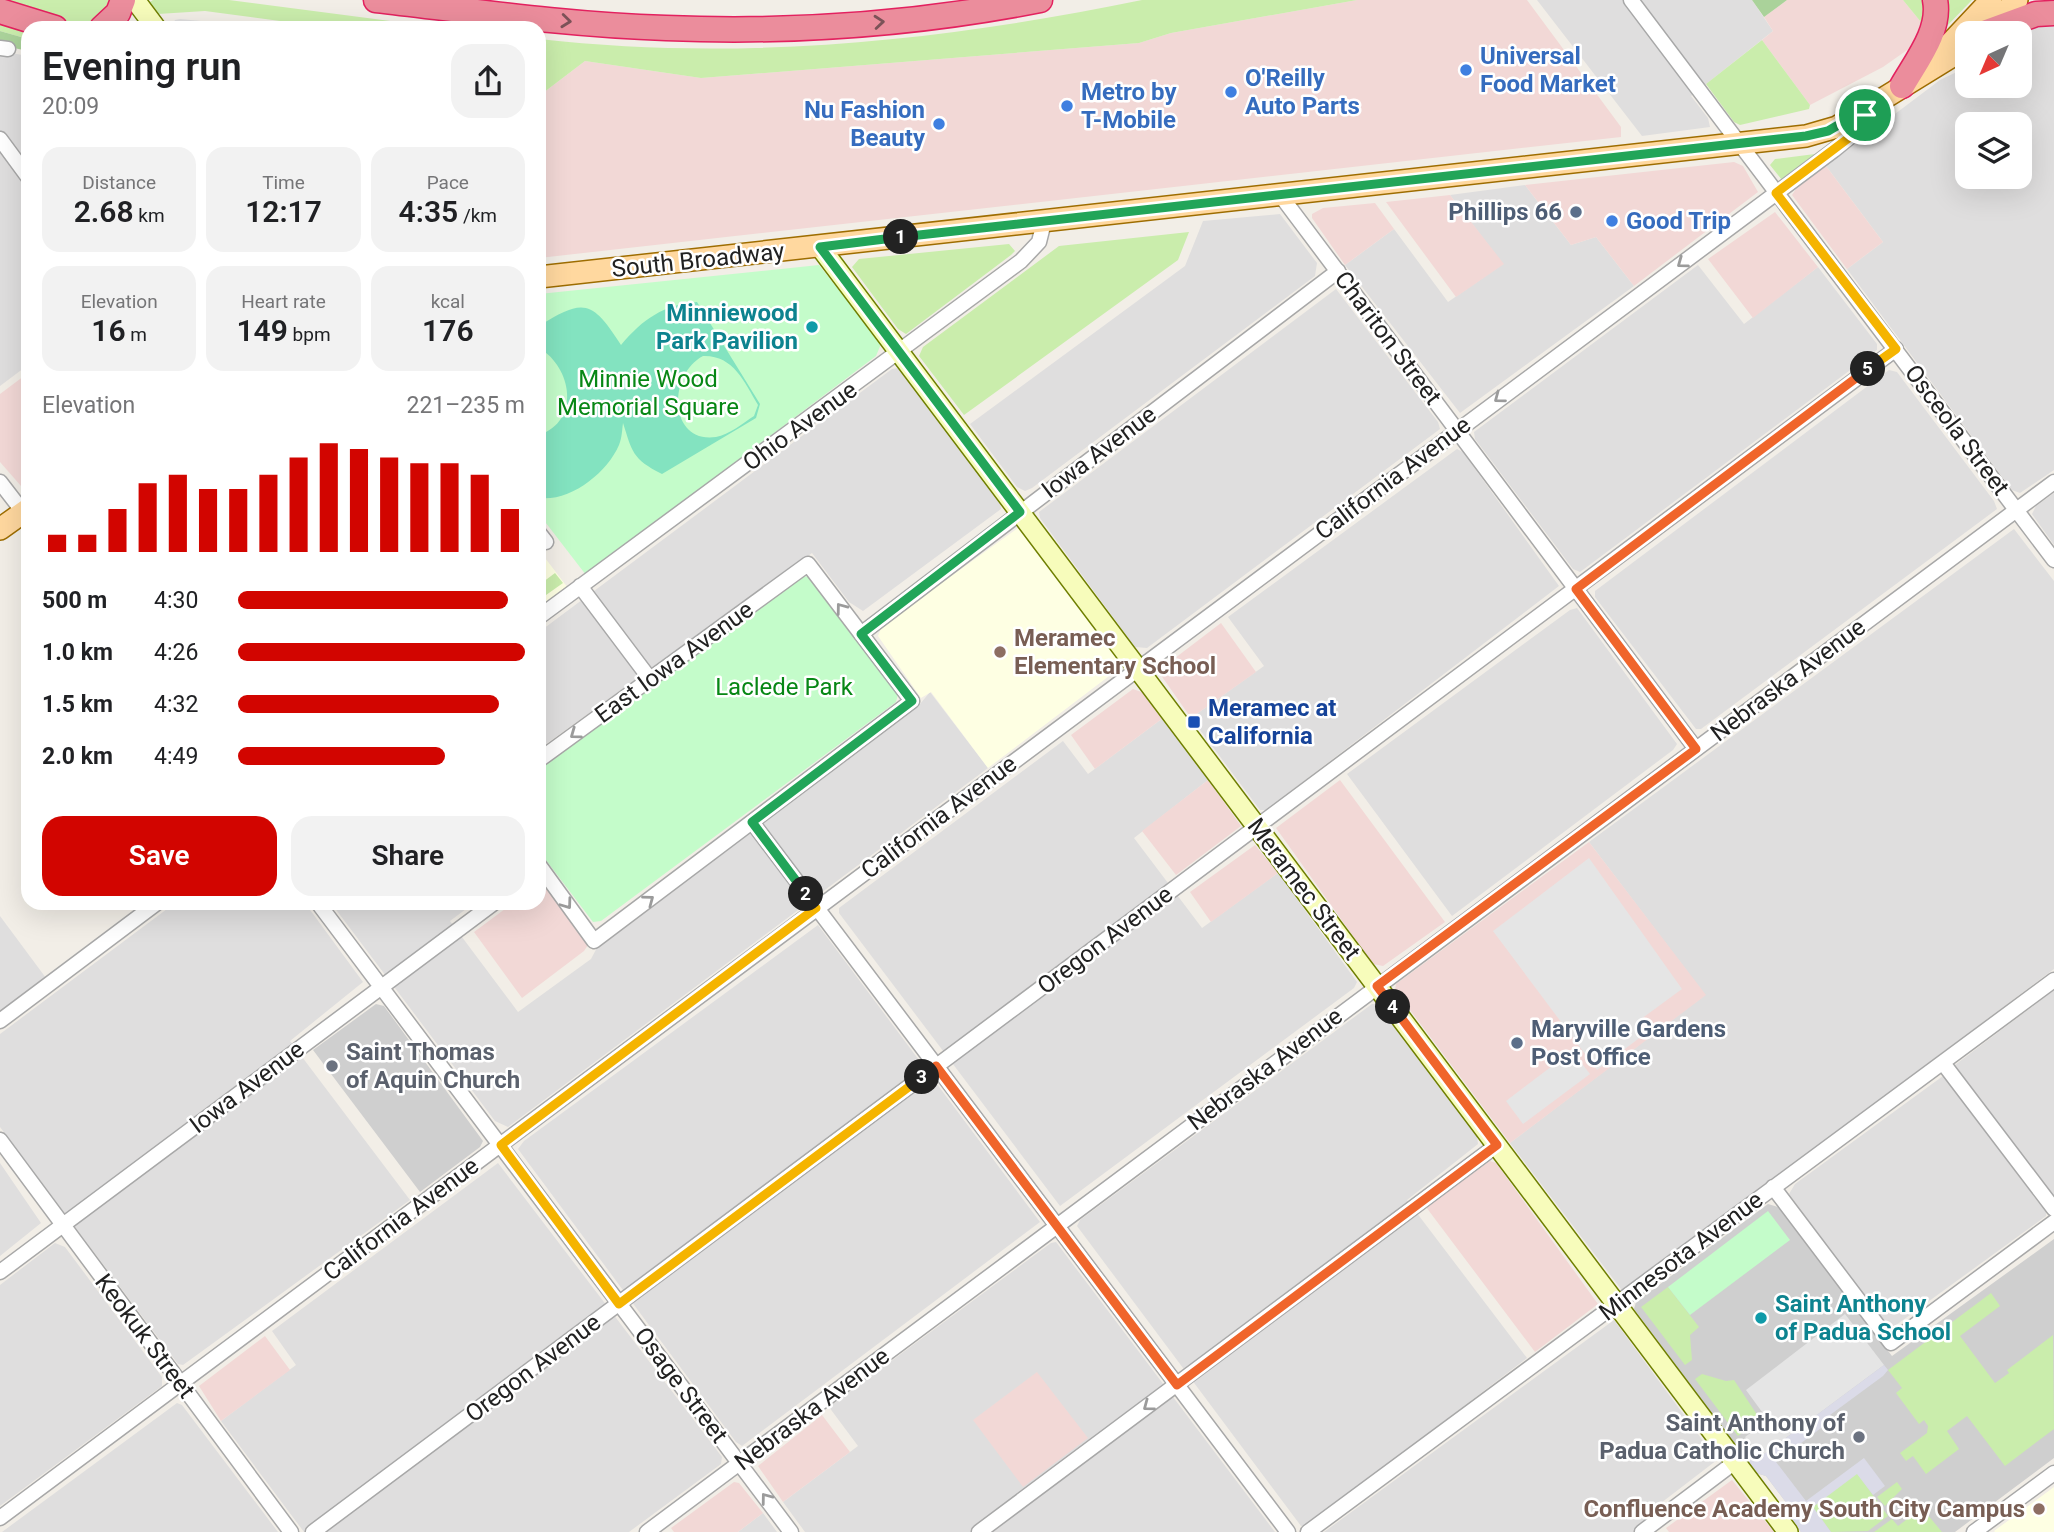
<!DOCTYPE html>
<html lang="en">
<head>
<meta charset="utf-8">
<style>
  body { margin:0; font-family:Roboto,sans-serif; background:#f2f2f2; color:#202124; height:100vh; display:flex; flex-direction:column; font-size:26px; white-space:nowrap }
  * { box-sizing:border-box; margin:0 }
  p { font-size:23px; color:#757577 }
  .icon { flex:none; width:38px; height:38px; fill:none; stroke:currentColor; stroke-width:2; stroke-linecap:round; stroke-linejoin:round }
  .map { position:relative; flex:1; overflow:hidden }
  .side { position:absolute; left:21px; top:21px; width:525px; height:889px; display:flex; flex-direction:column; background:#fff; border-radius:21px; box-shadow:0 7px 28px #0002 }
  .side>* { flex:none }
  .needle { width:46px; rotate:224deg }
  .fabs { position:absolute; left:1955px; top:21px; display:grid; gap:14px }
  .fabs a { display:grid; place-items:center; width:77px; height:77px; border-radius:14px; background:#fff; box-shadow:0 7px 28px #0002; font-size:35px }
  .pin { position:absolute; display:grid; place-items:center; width:60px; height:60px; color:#fff; margin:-30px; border:4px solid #fff; border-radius:50%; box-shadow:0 2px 7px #0007 }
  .km { position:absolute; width:35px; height:35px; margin:-18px; border-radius:50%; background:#222; color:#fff; font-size:19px; line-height:35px; text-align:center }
  .round { display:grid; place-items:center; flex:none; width:74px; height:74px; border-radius:21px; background:#f2f2f2 }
  .overview { display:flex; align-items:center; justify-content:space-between; height:119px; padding:0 21px }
  h1 { font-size:38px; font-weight:600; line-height:52px }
  .metrics { display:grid; grid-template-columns:repeat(3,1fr); gap:10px; height:119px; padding:7px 21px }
  .metrics div { display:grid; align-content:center; border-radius:18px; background:#f2f2f2; text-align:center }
  .metrics b { font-size:30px; font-weight:600 }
  .metrics small { font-size:19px; font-weight:400 }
  .metrics p { font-size:19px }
  .chart { height:196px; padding:14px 21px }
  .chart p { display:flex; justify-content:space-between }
  .chart svg { width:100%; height:126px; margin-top:7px; stroke:#d20500; stroke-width:6 }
  .cta { display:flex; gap:14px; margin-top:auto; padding:14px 21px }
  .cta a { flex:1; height:80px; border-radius:21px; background:#d20500; color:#fff; font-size:28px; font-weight:600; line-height:80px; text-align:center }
  .cta a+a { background:#f2f2f2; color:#202124 }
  ul { padding:0 21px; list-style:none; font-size:23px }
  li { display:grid; grid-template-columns:112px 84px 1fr; align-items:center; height:52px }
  li i { height:18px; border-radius:9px; background:#d20500 }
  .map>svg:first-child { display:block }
  .residential { fill:#dfdede; fill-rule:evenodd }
  .commercial { fill:#f2d8d6 }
  .education { fill:#feffe3 }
  .religious { fill:#cfcfcf }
  .grass { fill:#caedac }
  .forest { fill:#aad29a }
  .park { fill:#c4fcca }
  .pitch { fill:#83e3c0; fill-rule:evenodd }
  .parking { fill:#e5e5e5 }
  .plaza { fill:#dbdbe8 }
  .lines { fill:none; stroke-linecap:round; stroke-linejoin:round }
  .street-casing { stroke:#a8a8a8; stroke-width:17 }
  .secondary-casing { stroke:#6f7f00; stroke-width:22 }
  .primary-casing { stroke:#9e6d00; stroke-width:24 }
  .highway-casing { stroke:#e3215f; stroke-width:27 }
  .street { stroke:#fff; stroke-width:14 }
  .secondary { stroke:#f7fcbb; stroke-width:19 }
  .primary { stroke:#ffd89f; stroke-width:21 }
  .highway { stroke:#eb8d9c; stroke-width:24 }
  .oneway { stroke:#7c5258 }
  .oneway2 { stroke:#9b9b9b }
  .split-1-casing { stroke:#fff; stroke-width:14 }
  .split-2-casing { stroke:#fff; stroke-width:14 }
  .split-3-casing { stroke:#fff; stroke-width:14 }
  .split-4-casing { stroke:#fff; stroke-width:14 }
  .split-5-casing { stroke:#fff; stroke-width:14 }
  .split-6-casing { stroke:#fff; stroke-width:14 }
  .split-1 { stroke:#22a559; stroke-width:9 }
  .split-2 { stroke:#22a559; stroke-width:9 }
  .split-3 { stroke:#f5b400; stroke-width:9 }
  .split-4 { stroke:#f0652b; stroke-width:9 }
  .split-5 { stroke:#f0652b; stroke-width:9 }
  .split-6 { stroke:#f5b400; stroke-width:9 }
  .shop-dot { fill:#3f7fe0; stroke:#fff; stroke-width:2.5 }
  .service-dot { fill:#5c6f8a; stroke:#fff; stroke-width:2.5 }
  .culture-dot { fill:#0f9aa8; stroke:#fff; stroke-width:2.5 }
  .education-dot { fill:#8d6e63; stroke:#fff; stroke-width:2.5 }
  .transit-dot { fill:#1a4fb4; stroke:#fff; stroke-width:2.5 }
  .worship-dot { fill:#6b7280; stroke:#fff; stroke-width:2.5 }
  .labels { text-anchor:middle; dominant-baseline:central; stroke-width:5; stroke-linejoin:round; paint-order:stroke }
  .shop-label { font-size:24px; font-weight:bold; fill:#366cbe; stroke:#fff; text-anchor:start }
  .service-label { font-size:24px; font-weight:bold; fill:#4e5e75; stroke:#fff; text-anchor:end }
  .street-label { font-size:24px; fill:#212121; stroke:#fff }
  .culture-label { font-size:24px; font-weight:bold; fill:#0d838f; stroke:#fff; text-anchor:end }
  .park-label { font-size:24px; fill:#078715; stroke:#fff }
  .education-label { font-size:24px; font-weight:bold; fill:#785e54; stroke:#fff; text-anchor:start }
  .transit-label { font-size:24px; font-weight:bold; fill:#164399; stroke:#fff; text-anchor:start }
  .worship-label { font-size:24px; font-weight:bold; fill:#5b616d; stroke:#fff; text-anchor:start }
</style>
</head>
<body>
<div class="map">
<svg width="2054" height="1532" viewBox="0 0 2054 1532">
  <rect width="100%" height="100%" fill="#f2eee7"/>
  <path class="residential" d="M1537,0H1752L1773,31L1691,96L1708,118L1710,127L1642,136Z
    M180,19L276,28L280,21L288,28H171L175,20Z
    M2054,19V470L2020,493L2012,490L1847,269L1883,242L1826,166L1940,80L1967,67V86H2020V33H2010ZM1967,124H2020V177H1967Z
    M0,51L28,56V365L0,386Z
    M1525,185L1571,245L1596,237L1634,286L1460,413L1345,265L1394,229L1448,302L1503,264L1450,195Z
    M1280,214L1317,263L1315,276L1032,488L1025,491L1017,487L970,424L1185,266L1203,221Z
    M1698,265L1744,324L1818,267L1877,344V350L1580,572L1573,569L1475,439L1474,432Z
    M1336,289L1438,422L1440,429L1147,648L1135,647L1040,518L1039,512Z
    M898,368L1000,502L1001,509L863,611L849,602L812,553L539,749V632L892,369Z
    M1889,370L1897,372L1994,501L1997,509L1701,729H1696L1595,597V591Z
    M1457,449L1463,452L1559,586L1266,810H1260L1191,718L1264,666L1228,617Z
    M2054,493V545L2032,514L2036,506Z
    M2014,529L2054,581V969L1626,1289H1621L1510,1143L1705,995L1589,842Z
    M1577,608L1677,744L1673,750L1452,916L1347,774L1570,610Z
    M930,692L988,768L508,1127L495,1121L331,903H474L450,921L518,1012L591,959L600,942L609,934L920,704Z
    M1163,718L1208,780L1134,838L1202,928L1278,873L1357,982L1354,988L1060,1206L839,913V908L1063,741L1088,774Z
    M175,903H305L363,982L290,1041L410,1200L183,1365L178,1364L0,1127V1034Z
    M0,916L46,978L0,1012Z
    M818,925L1040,1222L742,1446L736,1442L518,1149L524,1141Z
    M2054,990V1201L1955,1065Z
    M1372,1004H1379L1477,1136L1478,1144L1407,1200L1527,1358L1308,1525L1301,1526L1077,1226L1080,1220Z
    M1943,1076L2046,1212V1216L1892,1328L1886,1326L1789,1194L1795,1184Z
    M0,1163L41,1223L0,1256Z
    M498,1163L722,1457L721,1464L629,1532H304L221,1421L296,1365L272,1331Z
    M1056,1242L1275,1532H805L783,1502L858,1446L829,1407L1051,1243Z
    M55,1243L65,1247L162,1377V1386L0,1506V1285Z
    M1614,1320L1717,1460L1644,1516L1656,1532H1324Z
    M177,1403L182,1405L278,1532H2Z
    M763,1513L777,1532H738Z"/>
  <path class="commercial" d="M1357,0H1527L1621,127V137L539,258V96L585,61L701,78L1139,43L1171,33Z
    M1787,0H1903L1925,27L1910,48L1883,67L1810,105L1762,40L1773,31L1764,17Z
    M1734,162L1743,166L1758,192L1634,286L1596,237L1571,245L1525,185Z
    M1826,166L1883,242L1847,269L1792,195L1796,189Z
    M1450,195L1504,264L1456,297L1386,202Z
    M1375,203L1394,229L1345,265L1312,218V214L1323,208Z
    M1775,212L1818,267L1753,318L1708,259Z
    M28,373V483L21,486L0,462V394Z
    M1221,623L1256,672L1191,718L1158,671Z
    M1133,689L1144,693L1163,718L1095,769L1071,735Z
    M1208,780L1241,826L1176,875L1142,831Z
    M1340,780L1445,922L1383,966L1373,964L1276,828Z
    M1589,842L1706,995L1510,1143L1395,990L1396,984Z
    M1255,845L1278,873L1211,922L1190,892Z
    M539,886L551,892L588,945L584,951L522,998L474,932L513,903H539Z
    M1490,1161L1496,1163L1598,1304L1535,1352L1426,1207Z
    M265,1336L290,1370L221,1421L199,1386Z
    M1037,1372L1088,1438L1023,1487L973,1420Z
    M822,1415L850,1452L783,1502L758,1466Z
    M1732,1480L1774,1532H1669L1666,1528Z
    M734,1482L739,1483L763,1513L738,1532H674L671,1528Z"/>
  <path class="education" d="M1018,528L1120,662L1121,667L988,768L931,692L921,698L878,636L882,626Z
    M539,550L568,588L539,609Z
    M2054,1487V1532H1995L1994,1531Z"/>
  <path class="religious" d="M376,1004L384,1006L483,1141L480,1147L420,1192L313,1050Z
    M1768,1204L1778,1207L1892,1356L2054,1239V1458L1955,1532H1801L1787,1513L1788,1505L1766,1476L1756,1473L1634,1309L1636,1302Z"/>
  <path class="grass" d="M0,0H114L97,21L79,27Z
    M153,0H229L444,28H288L280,21L205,11L158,14L148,3Z
    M1142,0H1357L1171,33L1139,43L701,78L585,61L539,96V39C742,62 943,41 1142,0Z
    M1903,0H1926L1925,27Z
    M1944,0H1972L1944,29Z
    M0,18L28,28V39L0,31Z
    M1762,40L1810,105L1809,109L1740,125L1734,122L1706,84Z
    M1815,154L1782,180L1770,165L1775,159Z
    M1189,232L1178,260L964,415L919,356L923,347L1059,246Z
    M1009,244L1015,251L1011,255L906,334L898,329L852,267L859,259Z
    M555,573L563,583L539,600V585Z
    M1668,1287L1699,1327L1690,1335L1692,1360L1685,1365L1641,1307Z
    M1991,1293L2000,1306L1960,1336L1995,1383L2009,1373L2007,1370L2053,1335L2054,1429L2005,1466L1967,1416L1947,1431L1959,1449L1926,1474L1913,1456L1906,1461L1900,1453L1927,1433L1928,1426L1924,1420L1919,1424L1896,1393L1902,1388L1888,1370Z
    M1702,1374L1726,1381L1734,1380L1760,1419L1738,1436L1695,1379Z
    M1857,1473L1888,1516L1868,1531L1831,1532L1812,1507Z
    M1897,1482L1902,1489L1885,1506L1877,1497Z
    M1922,1508L1942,1532H1874L1892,1519L1898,1526Z"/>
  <path class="forest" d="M1752,0H1787L1764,17Z
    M0,31L28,39V51L0,45Z"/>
  <path class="park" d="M819,265L877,338L881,344L876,356L586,575L539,514V294Z
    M800,576L811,577L898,694L896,702L601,921L593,922L539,851V770Z
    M1768,1211L1790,1240L1690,1315L1668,1287Z"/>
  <path class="pitch" d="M697,302L760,404L756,418L662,474C632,459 632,451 623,423C622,430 622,438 619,445C607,473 570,502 539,498V435C581,421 572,367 539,348V326C584,298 592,300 621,345C643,319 663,305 697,302ZM703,356C733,355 744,381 758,405L754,416C743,423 729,435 716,437C669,444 667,375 703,356Z"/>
  <path class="parking" d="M1589,858L1682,989L1637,1022L1646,1033L1597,1070L1493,931Z
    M1572,1051L1590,1074L1523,1124L1506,1101Z
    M1845,1314L1884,1365L1760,1457L1745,1437L1763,1424L1765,1416L1746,1390Z"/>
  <path class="plaza" d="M1884,1365L1888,1370L1883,1376L1830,1415L1833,1419L1776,1462L1806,1501L1864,1458L1885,1486L1873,1495L1857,1474L1813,1507L1831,1532H1801L1787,1513L1788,1505L1766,1476L1756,1473L1748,1462L1755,1454L1760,1457Z"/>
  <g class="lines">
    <defs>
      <path id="street" d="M1631,0L2054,560
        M0,48L8,49
        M0,139L28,177
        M1281,196L1696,749
        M0,482L27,517
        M539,533L546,542
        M580,586L650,679
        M539,617L1021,261L1039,242L1044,222
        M861,634L1338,271
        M539,760L808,564L912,701L594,941L539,865
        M752,822L1288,1532
        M318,903L791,1532
        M0,1021L157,903
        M1943,1063L2054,1209
        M0,1140L291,1532
        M1773,1187L1891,1343L2054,1222
        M0,1272L494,903
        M0,1518L1834,150L1850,137L1867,112
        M313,1532L1896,349
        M647,1532L2054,482
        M979,1532L1497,1145
        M1308,1532L2054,980
        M1642,1532L1735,1462
        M1974,1532L2054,1473"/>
      <path id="secondary" d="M135,0L156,28
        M820,247L1788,1532"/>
      <path id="primary" d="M1985,32L2017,0
        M1929,66L1991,0
        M539,277L1806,136L1837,127L1967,47
        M0,529L28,509"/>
      <path id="highway" d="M376,0C472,11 569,25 666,28C790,33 918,24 1040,0
        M0,11L55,28
        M102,28L118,13L123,0
        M1984,33L2036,14L2054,13
        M1902,86C1917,60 1941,30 1935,0"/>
    </defs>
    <use href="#street" class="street-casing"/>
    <use href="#secondary" class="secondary-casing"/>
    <use href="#primary" class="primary-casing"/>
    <use href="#highway" class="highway-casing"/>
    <use href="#street" class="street"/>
    <use href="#secondary" class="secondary"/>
    <use href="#primary" class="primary"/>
    <use href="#highway" class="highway"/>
  </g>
  <defs><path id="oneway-chevron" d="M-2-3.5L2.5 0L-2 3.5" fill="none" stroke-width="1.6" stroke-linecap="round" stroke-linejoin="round" transform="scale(1.75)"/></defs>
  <g class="oneway">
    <use href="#oneway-chevron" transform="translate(566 21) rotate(6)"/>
    <use href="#oneway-chevron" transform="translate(879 22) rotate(-5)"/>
  </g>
  <g class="oneway2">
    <use href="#oneway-chevron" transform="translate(1682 263) rotate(144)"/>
    <use href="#oneway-chevron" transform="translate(1499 398) rotate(143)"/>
    <use href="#oneway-chevron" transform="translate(841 608) rotate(-127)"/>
    <use href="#oneway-chevron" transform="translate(575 734) rotate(144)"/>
    <use href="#oneway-chevron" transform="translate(649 900) rotate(-37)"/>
    <use href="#oneway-chevron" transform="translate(567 904) rotate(54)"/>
    <use href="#oneway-chevron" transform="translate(1148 1406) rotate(143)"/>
    <use href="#oneway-chevron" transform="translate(766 1498) rotate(-127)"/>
  </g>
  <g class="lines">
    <defs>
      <path id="split-1" d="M901,237L1806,136L1828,131L1869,107L1865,115"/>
      <path id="split-2" d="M806,894L752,822L912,701L861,634L1020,512L820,247L901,237"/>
      <path id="split-3" d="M806,894L816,908L501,1145L619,1304L922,1077"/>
      <path id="split-4" d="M922,1077L936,1066L1177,1385L1497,1145L1393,1007"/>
      <path id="split-5" d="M1393,1007L1377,986L1696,749L1576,589L1868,369"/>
      <path id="split-6" d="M1865,115L1850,137L1776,193L1896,349L1868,369"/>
    </defs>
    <use href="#split-1" class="split-1-casing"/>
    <use href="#split-2" class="split-2-casing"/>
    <use href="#split-3" class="split-3-casing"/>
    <use href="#split-4" class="split-4-casing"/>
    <use href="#split-5" class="split-5-casing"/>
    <use href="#split-6" class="split-6-casing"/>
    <use href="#split-1" class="split-1"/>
    <use href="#split-2" class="split-2"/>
    <use href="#split-3" class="split-3"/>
    <use href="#split-4" class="split-4"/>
    <use href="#split-5" class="split-5"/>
    <use href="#split-6" class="split-6"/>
  </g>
  <g class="shop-dot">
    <circle cx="1466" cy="70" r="7"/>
    <circle cx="1231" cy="92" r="7"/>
    <circle cx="1067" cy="106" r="7"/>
    <circle cx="939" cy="124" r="7"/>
    <circle cx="1612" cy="221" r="7"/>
  </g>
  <g class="service-dot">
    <circle cx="1576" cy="212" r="7"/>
    <circle cx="1517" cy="1043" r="7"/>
  </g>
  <g class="culture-dot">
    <circle cx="812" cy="327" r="7"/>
    <circle cx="1761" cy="1318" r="7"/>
  </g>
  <g class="education-dot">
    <circle cx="1000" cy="652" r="7"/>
    <circle cx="2039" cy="1509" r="7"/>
  </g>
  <rect class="transit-dot" x="1187" y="715" width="14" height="14" rx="3.5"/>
  <g class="worship-dot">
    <circle cx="332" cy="1066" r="7"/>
    <circle cx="1859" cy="1437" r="7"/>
  </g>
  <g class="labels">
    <g class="shop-label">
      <text x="1480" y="56">Universal<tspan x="1480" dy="28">Food Market</tspan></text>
      <text x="1245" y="78">O'Reilly<tspan x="1245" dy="28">Auto Parts</tspan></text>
      <text x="1081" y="92">Metro by<tspan x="1081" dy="28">T-Mobile</tspan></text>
      <text x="925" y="110" text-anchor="end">Nu Fashion<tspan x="925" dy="28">Beauty</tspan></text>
      <text x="1626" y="221">Good Trip</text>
    </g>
    <g class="service-label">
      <text x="1562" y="212">Phillips 66</text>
      <text x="1531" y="1029" text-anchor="start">Maryville Gardens<tspan x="1531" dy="28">Post Office</tspan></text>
    </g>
    <g class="street-label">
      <text transform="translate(698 260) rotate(-6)">South Broadway</text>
      <text transform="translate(1388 338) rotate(53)">Chariton Street</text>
      <text transform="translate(800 426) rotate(-36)">Ohio Avenue</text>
      <text transform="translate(1957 430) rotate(53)">Osceola Street</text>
      <text transform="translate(1099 452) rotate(-37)">Iowa Avenue</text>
      <text transform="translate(1393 478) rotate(-37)">California Avenue</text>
      <text transform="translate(674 662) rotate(-36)">East Iowa Avenue</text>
      <text transform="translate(1788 680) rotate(-37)">Nebraska Avenue</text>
      <text transform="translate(939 817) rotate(-37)">California Avenue</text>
      <text transform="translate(1304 889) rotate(53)">Meramec Street</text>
      <text transform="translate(1105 940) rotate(-37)">Oregon Avenue</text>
      <text transform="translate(1265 1069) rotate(-37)">Nebraska Avenue</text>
      <text transform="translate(247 1087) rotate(-37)">Iowa Avenue</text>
      <text transform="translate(401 1219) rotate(-37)">California Avenue</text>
      <text transform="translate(1681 1256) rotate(-37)">Minnesota Avenue</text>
      <text transform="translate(145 1336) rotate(53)">Keokuk Street</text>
      <text transform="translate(533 1368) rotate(-37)">Oregon Avenue</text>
      <text transform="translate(681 1385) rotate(53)">Osage Street</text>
      <text transform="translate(812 1409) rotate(-37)">Nebraska Avenue</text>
    </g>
    <g class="culture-label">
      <text x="798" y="313">Minniewood<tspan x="798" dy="28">Park Pavilion</tspan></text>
      <text x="1775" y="1304" text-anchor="start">Saint Anthony<tspan x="1775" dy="28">of Padua School</tspan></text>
    </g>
    <g class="park-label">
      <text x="648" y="379">Minnie Wood<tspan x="648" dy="28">Memorial Square</tspan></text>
      <text x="784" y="687">Laclede Park</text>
    </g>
    <g class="education-label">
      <text x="1014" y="638">Meramec<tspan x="1014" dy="28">Elementary School</tspan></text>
      <text x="2025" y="1509" text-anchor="end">Confluence Academy South City Campus</text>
    </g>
    <g class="transit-label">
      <text x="1208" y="708">Meramec at<tspan x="1208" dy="28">California</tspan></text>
    </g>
    <g class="worship-label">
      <text x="346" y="1052">Saint Thomas<tspan x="346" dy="28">of Aquin Church</tspan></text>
      <text x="1845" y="1423" text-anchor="end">Saint Anthony of<tspan x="1845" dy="28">Padua Catholic Church</tspan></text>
    </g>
  </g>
</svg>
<div class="fabs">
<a><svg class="needle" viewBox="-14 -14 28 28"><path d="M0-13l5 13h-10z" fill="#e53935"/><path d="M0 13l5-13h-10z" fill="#757577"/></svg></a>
<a><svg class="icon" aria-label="layers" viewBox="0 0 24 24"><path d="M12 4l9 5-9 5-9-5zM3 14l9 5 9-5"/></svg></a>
</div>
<div class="pin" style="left:1865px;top:115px;background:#1e9e55"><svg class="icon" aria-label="arrive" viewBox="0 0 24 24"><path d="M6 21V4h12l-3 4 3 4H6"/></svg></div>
<b class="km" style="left:901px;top:237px">1</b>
<b class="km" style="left:806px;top:894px">2</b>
<b class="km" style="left:922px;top:1077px">3</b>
<b class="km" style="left:1393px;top:1007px">4</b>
<b class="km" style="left:1868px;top:369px">5</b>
<section class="side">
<div class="overview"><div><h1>Evening run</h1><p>20:09</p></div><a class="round"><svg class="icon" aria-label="share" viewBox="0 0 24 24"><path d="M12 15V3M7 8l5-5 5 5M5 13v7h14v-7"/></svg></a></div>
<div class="metrics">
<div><p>Distance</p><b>2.68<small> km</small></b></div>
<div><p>Time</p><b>12:17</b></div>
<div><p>Pace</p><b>4:35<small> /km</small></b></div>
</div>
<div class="metrics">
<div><p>Elevation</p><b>16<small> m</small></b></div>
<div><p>Heart rate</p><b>149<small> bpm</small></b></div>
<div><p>kcal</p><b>176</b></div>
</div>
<div class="chart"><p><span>Elevation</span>221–235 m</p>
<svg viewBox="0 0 160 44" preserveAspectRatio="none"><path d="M5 44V38M15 44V38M25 44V29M35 44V20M45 44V17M55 44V22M65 44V22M75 44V17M85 44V11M95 44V6M105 44V8M115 44V11M125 44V13M135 44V13M145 44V17M155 44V29"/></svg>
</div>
<ul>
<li><b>500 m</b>4:30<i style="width:94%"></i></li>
<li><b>1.0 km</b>4:26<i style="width:100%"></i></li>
<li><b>1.5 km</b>4:32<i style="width:91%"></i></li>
<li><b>2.0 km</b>4:49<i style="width:72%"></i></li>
</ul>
<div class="cta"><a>Save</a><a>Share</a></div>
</section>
</div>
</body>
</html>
